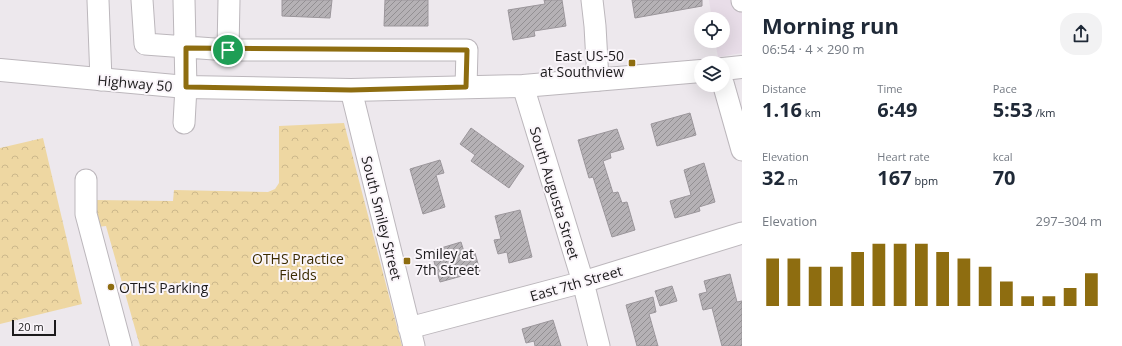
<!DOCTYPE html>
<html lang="en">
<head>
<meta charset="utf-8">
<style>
  body { margin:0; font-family:"Open Sans",sans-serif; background:#f2f2f3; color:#1f2937; height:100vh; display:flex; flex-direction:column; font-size:15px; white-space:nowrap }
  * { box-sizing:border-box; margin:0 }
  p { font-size:13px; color:#747a83 }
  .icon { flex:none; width:22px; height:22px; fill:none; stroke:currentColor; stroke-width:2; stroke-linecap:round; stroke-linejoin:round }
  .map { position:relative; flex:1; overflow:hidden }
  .details { display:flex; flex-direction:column; background:#fff; width:380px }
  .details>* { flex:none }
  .fabs { position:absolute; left:694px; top:12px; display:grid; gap:8px }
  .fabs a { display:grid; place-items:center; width:36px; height:36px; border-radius:50%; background:#fff; box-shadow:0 4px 16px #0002; font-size:20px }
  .scale { position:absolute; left:12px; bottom:10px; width:44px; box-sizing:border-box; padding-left:4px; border:2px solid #1c1a1c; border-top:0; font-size:11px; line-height:14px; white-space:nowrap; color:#1c1a1c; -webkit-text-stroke:3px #faf5fa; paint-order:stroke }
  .pin { position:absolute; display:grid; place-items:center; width:34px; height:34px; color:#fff; margin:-17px; border:2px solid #fff; border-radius:50%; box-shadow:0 1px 4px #0007 }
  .round { display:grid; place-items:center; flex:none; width:42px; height:42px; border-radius:16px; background:#f2f2f3 }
  .head { display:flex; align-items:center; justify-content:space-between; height:68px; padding:0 20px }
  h1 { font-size:22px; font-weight:700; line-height:30px }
  .metrics { display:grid; grid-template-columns:repeat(3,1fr); gap:6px; height:68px; padding:4px 20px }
  .metrics div { display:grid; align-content:center }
  .metrics b { font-size:20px; font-weight:700 }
  .metrics small { font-size:11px; font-weight:400 }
  .metrics p { font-size:11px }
  .chart { height:112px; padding:8px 20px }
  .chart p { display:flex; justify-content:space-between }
  .chart svg { width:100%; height:72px; margin-top:4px; stroke:#8e6d10; stroke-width:6 }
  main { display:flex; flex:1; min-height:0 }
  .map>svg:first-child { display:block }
  .built { fill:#e8dde8 }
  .forest { fill:url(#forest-crowns) }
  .building { fill:url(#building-hatch); stroke:#9b969b }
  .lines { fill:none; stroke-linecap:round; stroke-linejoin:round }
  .minor-casing { stroke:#bcb7bc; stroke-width:23 }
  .major-casing { stroke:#bcb7bc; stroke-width:24 }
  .minor { stroke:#fff; stroke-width:21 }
  .major { stroke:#fff; stroke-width:22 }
  .route-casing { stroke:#fff; stroke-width:8 }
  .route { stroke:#8e6d10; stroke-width:5 }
  .poi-dot { fill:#8e6d10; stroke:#faf5fa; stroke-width:1.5 }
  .labels { text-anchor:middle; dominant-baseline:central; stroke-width:4; stroke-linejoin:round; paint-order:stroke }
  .poi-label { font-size:14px; fill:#1c1a1c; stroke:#faf5fa; text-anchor:start }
  .street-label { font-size:14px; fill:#1c1a1c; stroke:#faf5fa }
  .park-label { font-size:14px; fill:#3b2b00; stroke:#faf5fa }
</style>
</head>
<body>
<main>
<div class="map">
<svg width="742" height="346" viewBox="0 0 742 346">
  <defs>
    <pattern id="forest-crowns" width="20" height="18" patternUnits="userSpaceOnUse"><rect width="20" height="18" fill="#eed7a2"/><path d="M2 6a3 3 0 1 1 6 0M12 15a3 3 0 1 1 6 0" fill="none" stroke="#ccb88b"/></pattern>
    <pattern id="building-hatch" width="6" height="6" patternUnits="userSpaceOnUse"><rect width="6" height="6" fill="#b5b1b5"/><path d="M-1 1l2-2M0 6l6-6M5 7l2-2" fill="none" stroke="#928f92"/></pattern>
  </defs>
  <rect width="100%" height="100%" fill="#ede8ed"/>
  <path class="built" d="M709,0H742V53L718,57L715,41H723V19H712Z"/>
  <path class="forest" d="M344,123L402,346H140L106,226L97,227L95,200L173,201L174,190L268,192L275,189L279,183V126Z
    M43,138L82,304L0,324V148Z"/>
  <path class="building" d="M282,0H332L330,18L282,16Z
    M385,0H428V26H384Z
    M544,0H562L566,26L534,31L535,36L513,40L508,10L545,4Z
    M632,0H702V6L635,18Z
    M690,113L696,135L657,146L651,124Z
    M471,128L524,166L509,188L471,161L475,155L460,144Z
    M617,129L624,149L610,153L611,158L603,161L613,193L618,192L622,203L627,202L635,230L612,237L593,177L589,178L578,140Z
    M440,160L444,173L436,175L445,207L423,214L410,169Z
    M704,163L715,202L699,207L700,211L675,218L670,201L691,195L684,170Z
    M520,210L532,257L509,263L507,252L498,254L494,240L501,239L495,216Z
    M461,242L465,255L475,253L480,271L440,282L431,251Z
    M730,274L737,302L742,301V346H722L712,308L703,310L699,294L707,292L704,281Z
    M672,286L677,301L660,306L655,291Z
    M653,297L656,312L649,314L658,346H637L626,305Z
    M553,320L561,346H535L534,341L526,343L522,329Z"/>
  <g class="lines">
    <defs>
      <path id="minor" d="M98,0L101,80
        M142,0L145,44L228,50H467L466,87
        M592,0L595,26L598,80
        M742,0V1
        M228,50L229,0
        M723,83L742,150
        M523,86L583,282L599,346
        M351,90L414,346
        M184,123L186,87L184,0
        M86,180V214L121,346
        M409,328L583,282L742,233"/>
      <path id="major" d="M723,69L742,67
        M0,70L186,87L351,90L523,86L701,71"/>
    </defs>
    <use href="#minor" class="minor-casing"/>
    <use href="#major" class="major-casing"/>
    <use href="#minor" class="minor"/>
    <use href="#major" class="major"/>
  </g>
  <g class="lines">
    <defs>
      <path id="route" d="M186,48L467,50L466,87L351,90L186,87Z"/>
    </defs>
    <use href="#route" class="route-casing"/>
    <use href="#route" class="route"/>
  </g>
  <g class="poi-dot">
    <rect x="628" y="59" width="8" height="8" rx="2"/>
    <rect x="403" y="257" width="8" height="8" rx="2"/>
    <circle cx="111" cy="287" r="4"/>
  </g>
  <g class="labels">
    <g class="poi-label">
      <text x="624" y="55" text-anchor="end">East US-50<tspan x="624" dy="16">at Southview</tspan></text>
      <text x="415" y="253">Smiley at<tspan x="415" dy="16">7th Street</tspan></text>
      <text x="119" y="287">OTHS Parking</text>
    </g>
    <g class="street-label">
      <text transform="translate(135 83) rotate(5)">Highway 50</text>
      <text transform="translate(555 193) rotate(73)">South Augusta Street</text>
      <text transform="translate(382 218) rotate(76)">South Smiley Street</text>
      <text transform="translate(576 283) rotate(-16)">East 7th Street</text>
    </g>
    <g class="park-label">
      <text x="298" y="258">OTHS Practice<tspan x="298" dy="16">Fields</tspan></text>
    </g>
  </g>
</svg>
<div class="fabs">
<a><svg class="icon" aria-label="locate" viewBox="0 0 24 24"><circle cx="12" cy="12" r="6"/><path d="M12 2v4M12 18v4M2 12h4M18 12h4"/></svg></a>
<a><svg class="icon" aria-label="layers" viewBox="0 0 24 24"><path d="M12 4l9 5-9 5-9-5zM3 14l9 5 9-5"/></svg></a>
</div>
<div class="scale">20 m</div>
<div class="pin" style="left:228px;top:50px;background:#1e9e55"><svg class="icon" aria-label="arrive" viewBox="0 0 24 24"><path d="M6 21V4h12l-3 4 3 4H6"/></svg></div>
</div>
<section class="details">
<div class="head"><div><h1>Morning run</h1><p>06:54 · 4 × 290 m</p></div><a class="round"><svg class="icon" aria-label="share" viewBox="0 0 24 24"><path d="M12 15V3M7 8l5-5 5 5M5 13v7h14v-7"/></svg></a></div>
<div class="metrics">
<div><p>Distance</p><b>1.16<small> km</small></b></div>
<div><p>Time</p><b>6:49</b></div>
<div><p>Pace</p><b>5:53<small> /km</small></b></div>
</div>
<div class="metrics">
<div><p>Elevation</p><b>32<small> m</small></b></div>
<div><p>Heart rate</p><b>167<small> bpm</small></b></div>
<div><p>kcal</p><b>70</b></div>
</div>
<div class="chart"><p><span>Elevation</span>297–304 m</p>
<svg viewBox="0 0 160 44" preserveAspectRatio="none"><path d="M5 44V15M15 44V15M25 44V20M35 44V20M45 44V11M55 44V6M65 44V6M75 44V6M85 44V11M95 44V15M105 44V20M115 44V29M125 44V38M135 44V38M145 44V33M155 44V24"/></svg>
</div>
</section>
</main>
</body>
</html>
